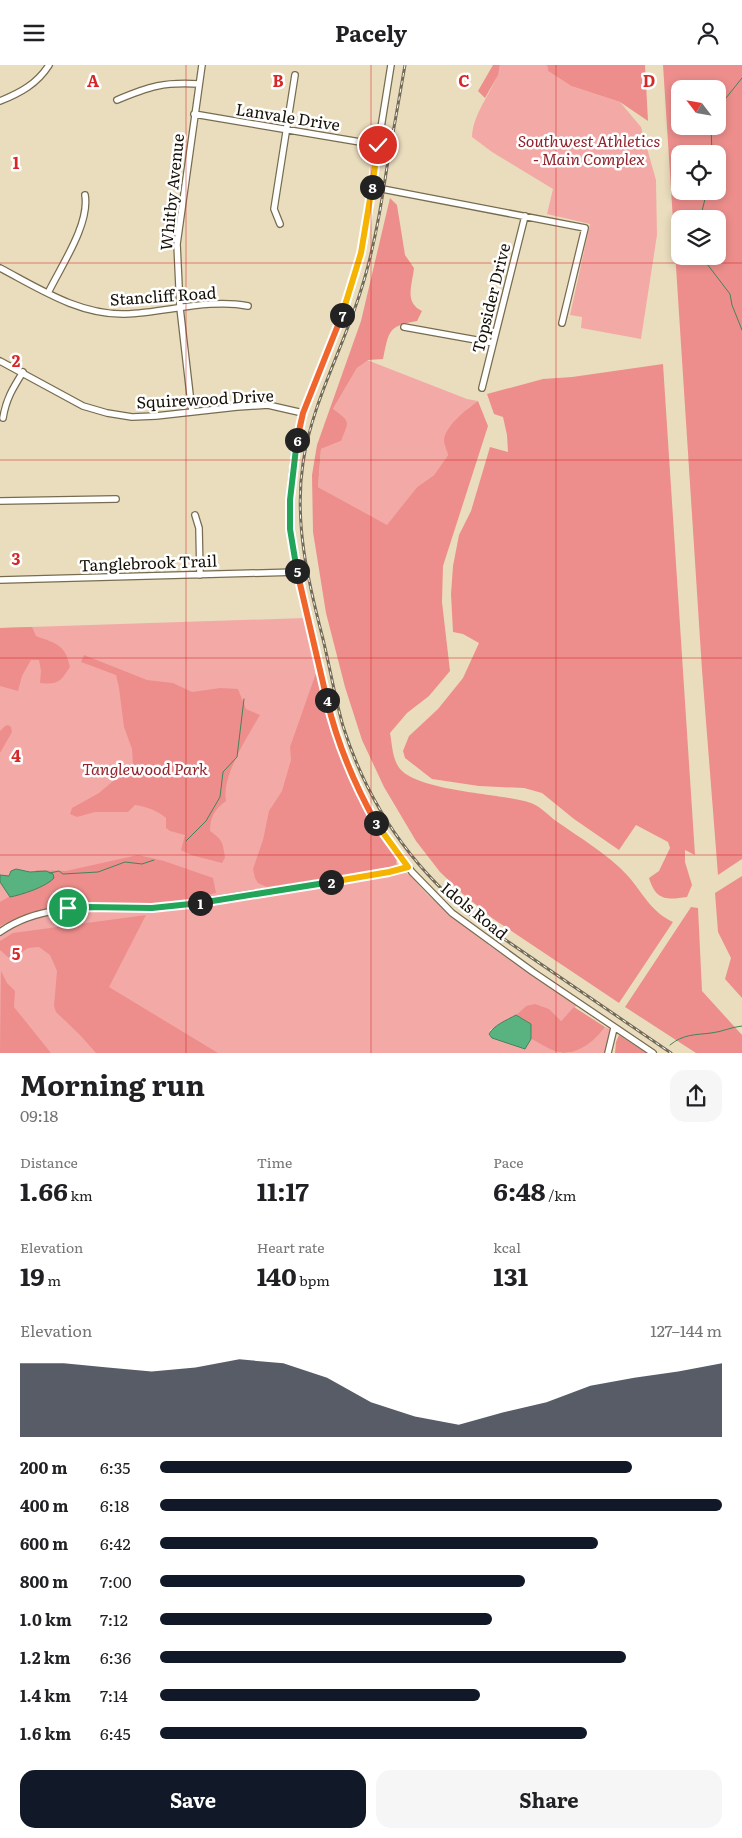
<!DOCTYPE html>
<html lang="en">
<head>
<meta charset="utf-8">
<style>
  body { margin:0; font-family:Literata,serif; background:#f6f6f6; color:#202124; height:100vh; display:flex; flex-direction:column; font-size:19px; white-space:nowrap }
  * { box-sizing:border-box; margin:0 }
  p { font-size:16px; color:#757577 }
  .icon { flex:none; width:28px; height:28px; fill:none; stroke:currentColor; stroke-width:2; stroke-linecap:round; stroke-linejoin:round }
  .map { position:relative; height:988px; overflow:hidden }
  .sheet { display:flex; flex-direction:column; background:#fff; flex:1 }
  .sheet>* { flex:none }
  .needle { width:32px; rotate:301deg }
  .tools { position:absolute; left:671px; top:15px; display:grid; gap:10px }
  .tools a { display:grid; place-items:center; width:55px; height:55px; border-radius:10px; background:#fff; box-shadow:0 2px 8px #0003; font-size:25px }
  .pin { position:absolute; display:grid; place-items:center; width:42px; height:42px; color:#fff; margin:-21px; border:2px solid #fff; border-radius:50%; box-shadow:0 1px 5px #0007 }
  .km { position:absolute; width:25px; height:25px; margin:-12px; border-radius:50%; background:#222; color:#fff; font-size:14px; line-height:25px; text-align:center }
  .round { display:grid; place-items:center; flex:none; width:52px; height:52px; border-radius:15px; background:#f6f6f6 }
  .headline { display:flex; align-items:center; justify-content:space-between; height:85px; padding:0 20px }
  h1 { font-size:28px; font-weight:700; line-height:38px }
  .metrics { display:grid; grid-template-columns:repeat(3,1fr); gap:8px; height:85px; padding:5px 20px }
  .metrics div { display:grid; align-content:center }
  .metrics b { font-size:25px; font-weight:700 }
  .metrics small { font-size:14px; font-weight:400 }
  .metrics p { font-size:14px }
  .chart { height:140px; padding:10px 20px }
  .chart p { display:flex; justify-content:space-between }
  .chart svg { width:100%; height:90px; margin-top:5px; fill:#111827; opacity:.7 }
  .action { display:flex; gap:10px; margin-top:auto; padding:10px 20px }
  .action a { flex:1; height:58px; border-radius:15px; background:#111827; color:#fff; font-size:20px; font-weight:700; line-height:58px; text-align:center }
  .action a+a { background:#f6f6f6; color:#202124 }
  ul { padding:0 20px; list-style:none; font-size:16px }
  li { display:grid; grid-template-columns:80px 60px 1fr; align-items:center; height:38px }
  li i { height:12px; border-radius:6px; background:#111827 }
  header { display:flex; justify-content:space-between; align-items:center; height:65px; padding:0 20px; background:#fff; font-size:22px; font-weight:700 }
  .map>svg:first-child { display:block }
  .green { fill:#f3aaa7 }
  .forest { fill:#ed8e8c; fill-rule:evenodd }
  .water { fill:#58b381; stroke:#44825c }
  .lines { fill:none; stroke-linecap:round; stroke-linejoin:round }
  .stream { stroke:#44825c; stroke-width:1 }
  .minor-casing { stroke:#776c4f; stroke-width:8 }
  .minor { stroke:#fff; stroke-width:5.5 }
  .rail-casing { stroke:#746b57; stroke-width:3 }
  .rail { stroke:#fff; stroke-width:1; stroke-dasharray:4; stroke-linecap:butt }
  .split-1-casing { stroke:#fff; stroke-width:10 }
  .split-2-casing { stroke:#fff; stroke-width:10 }
  .split-3-casing { stroke:#fff; stroke-width:10 }
  .split-4-casing { stroke:#fff; stroke-width:10 }
  .split-5-casing { stroke:#fff; stroke-width:10 }
  .split-6-casing { stroke:#fff; stroke-width:10 }
  .split-7-casing { stroke:#fff; stroke-width:10 }
  .split-8-casing { stroke:#fff; stroke-width:10 }
  .split-9-casing { stroke:#fff; stroke-width:10 }
  .split-1 { stroke:#22a559; stroke-width:6 }
  .split-2 { stroke:#22a559; stroke-width:6 }
  .split-3 { stroke:#f5b400; stroke-width:6 }
  .split-4 { stroke:#f0652b; stroke-width:6 }
  .split-5 { stroke:#f0652b; stroke-width:6 }
  .split-6 { stroke:#22a559; stroke-width:6 }
  .split-7 { stroke:#f0652b; stroke-width:6 }
  .split-8 { stroke:#f5b400; stroke-width:6 }
  .split-9 { stroke:#f5b400; stroke-width:6 }
  .grid { fill:none; stroke:#d62828; stroke-width:1; stroke-opacity:0.55 }
  .labels { text-anchor:middle; dominant-baseline:central; stroke-width:5; stroke-linejoin:round; paint-order:stroke }
  .street-label { font-size:16px; fill:#161106; stroke:#fff }
  .park-label { font-size:16px; font-style:italic; fill:#91232c; stroke:#fff }
  .grid-label { font-size:16px; text-anchor:middle; font-weight:bold; fill:#d62828; stroke:#fff; stroke-width:5; stroke-linejoin:round; paint-order:stroke }
</style>
</head>
<body>
<header><svg class="icon" aria-label="menu" viewBox="0 0 24 24"><path d="M4 6h16M4 12h16M4 18h16"/></svg>Pacely<svg class="icon" aria-label="person" viewBox="0 0 24 24"><circle cx="12" cy="8" r="4"/><path d="M4 21q1-7 8-7t8 7"/></svg></header>
<div class="map">
<svg width="742" height="988" viewBox="0 0 742 988">
  <rect width="100%" height="100%" fill="#eaddbe"/>
  <path class="green" d="M500,0H547L548,6L571,21L620,37L641,62L656,115L657,170L641,274L581,263L582,252L570,250L590,159L547,149L553,124L492,87L472,72C473,46 495,25 500,0Z
    M367,295L467,334L478,336L468,343L444,374L448,390L434,410L417,422L387,461L318,422L321,384L341,376L333,344L357,303Z
    M305,553L312,584L318,628L344,707L389,788L404,807L410,810L427,829L455,854L490,881L577,940L561,956L526,941L516,950L490,965L489,969L492,973L525,984L531,974L561,988H0V563Z
    M605,962L611,964L607,977L606,988H568C584,983 595,976 605,962Z"/>
  <path class="forest" d="M493,0H500L498,10L485,33L478,26Z
    M547,0H645L648,56L620,37L571,21L548,6Z
    M663,0H742V794L718,810L702,605ZM680,24H718V61H680ZM680,89H718V126H680ZM680,154H718V191H680Z
    M390,133L397,140L405,190L414,203C412,221 404,237 422,246L417,256C387,261 389,267 383,294L368,295L357,303L333,344C351,357 349,356 341,376L321,384L318,422L387,460L417,422L434,410L448,390C447,386 444,379 444,375C445,361 468,343 478,336L488,361L443,501L442,537L450,606L429,631L407,648L390,668C392,678 392,691 398,701C413,727 503,728 531,738C540,741 548,750 556,756C580,773 608,789 628,811C643,828 651,847 673,857L619,938L492,853L463,829L440,807L416,776L384,722L362,675L345,622L326,548L313,467L312,410L317,380L361,256Z
    M663,299L695,790L685,785V797L692,820L687,832C667,835 656,836 649,813L659,806L670,783L668,777L636,760L619,785L574,754L542,728L524,723L479,721L432,714L405,693L403,686L409,671L438,644L463,613L479,578L463,569L453,567L451,529L453,501L459,470L471,446L490,382L508,387L507,370L503,352L494,349L487,329L543,314L572,312Z
    M32,562L36,571C57,579 65,579 70,602C60,617 58,620 40,618L41,606L39,595H31L22,611L18,626L0,621V563Z
    M84,590L147,615L173,618L192,627L220,623L238,624L246,644L260,650C248,671 221,712 226,736C215,744 210,752 210,766C223,775 223,778 225,793L222,798L191,790L181,785L185,770L170,766L166,763V753C157,745 147,742 135,740L128,747H95L77,752L70,749L72,743L99,728L133,699L132,684L124,662L119,623L116,610L81,597Z
    M316,608L325,645L342,696L355,726L383,774L397,794L396,799L388,804L269,823L258,818L255,813L253,804L263,775L269,746L282,726L291,695L290,682Z
    M8,660L11,662L12,667L0,688V666L5,661Z
    M138,790L164,796L213,813L216,828C198,832 178,837 159,838C100,842 56,833 0,861V837L35,816L36,805L66,806Z
    M742,811V933L725,914L731,893L718,867L715,828Z
    M691,842L698,843L702,926L742,970V988H696L625,942Z
    M146,850L109,922L218,988H96L80,970L56,947L54,941L57,906L50,890L39,882L28,883L11,895L0,885V876L13,868Z
    M1,906L7,918L15,926L14,942L51,988H0Z
    M535,939L549,944L561,956L574,942L605,962C596,975 580,988 563,988C553,987 540,978 531,974V959L516,950L526,941Z
    M619,970L646,988H615L616,977Z"/>
  <path class="water" d="M16,804L30,807L46,806L53,809L54,813C46,822 21,830 10,832L0,817V810L9,811L11,806Z
    M516,950L531,959V974L525,984L492,973L489,969C494,960 507,955 516,950Z"/>
  <g class="lines">
    <path class="stream" d="M718,43L742,13
      M711,61L712,89
      M700,154L707,126
      M701,191L730,229L732,240L742,265
      M186,776L206,756L220,732L223,707L237,692L244,634
      M50,808L59,806L63,809L98,807L125,797L142,799L154,795
      M670,980C683,969 695,970 711,968C722,967 731,962 742,961"/>
    <defs>
      <path id="minor" d="M391,0L361,188L343,246L303,348L296,378L292,411L290,435V464L297,507L328,641L337,672L362,733L378,760L412,807L452,848L533,907L653,988
        M117,35C150,21 164,17 199,19
        M0,36C20,28 37,19 49,0
        M194,49L378,80
        M372,122L585,163L562,258
        M280,159L274,144L295,10
        M0,203C40,224 79,250 125,249C165,248 209,233 248,241
        M48,228C61,201 90,159 85,130
        M404,262L493,278
        M0,296L83,341L107,348L132,352L156,351L237,342L268,340L303,348
        M482,323L525,151
        M192,347L180,243L177,179L202,0
        M3,353C6,334 13,323 23,307
        M0,436L116,434
        M195,450L199,463L200,510
        M0,515L297,507
        M0,867C50,832 112,846 169,842L389,807L408,802
        M608,988L614,963"/>
    </defs>
    <use href="#minor" class="minor-casing"/>
    <use href="#minor" class="minor"/>
    <defs>
      <path id="rail" d="M405,0C399,34 393,68 387,102C381,143 374,185 361,225C343,284 312,337 303,398C294,458 308,516 323,574C330,603 335,633 343,661C369,743 418,812 488,863L671,988"/>
    </defs>
    <use href="#rail" class="rail-casing"/>
    <use href="#rail" class="rail"/>
  </g>
  <g class="lines">
    <defs>
      <path id="split-1" d="M68,843L88,842L152,843L200,838"/>
      <path id="split-2" d="M200,838L331,817"/>
      <path id="split-3" d="M331,817L389,807L408,802L376,758"/>
      <path id="split-4" d="M327,635C337,678 355,720 376,758"/>
      <path id="split-5" d="M297,506L327,635"/>
      <path id="split-6" d="M297,375L290,435V464L297,506"/>
      <path id="split-7" d="M297,375L303,348L342,250"/>
      <path id="split-8" d="M342,250L361,188L372,122"/>
      <path id="split-9" d="M372,122L378,80"/>
    </defs>
    <use href="#split-1" class="split-1-casing"/>
    <use href="#split-2" class="split-2-casing"/>
    <use href="#split-3" class="split-3-casing"/>
    <use href="#split-4" class="split-4-casing"/>
    <use href="#split-5" class="split-5-casing"/>
    <use href="#split-6" class="split-6-casing"/>
    <use href="#split-7" class="split-7-casing"/>
    <use href="#split-8" class="split-8-casing"/>
    <use href="#split-9" class="split-9-casing"/>
    <use href="#split-1" class="split-1"/>
    <use href="#split-2" class="split-2"/>
    <use href="#split-3" class="split-3"/>
    <use href="#split-4" class="split-4"/>
    <use href="#split-5" class="split-5"/>
    <use href="#split-6" class="split-6"/>
    <use href="#split-7" class="split-7"/>
    <use href="#split-8" class="split-8"/>
    <use href="#split-9" class="split-9"/>
  </g>
  <path class="grid" d="M186,0V988M371,0V988M556,0V988M0,198H742M0,395H742M0,593H742M0,790H742"/>
  <g class="labels">
    <g class="street-label">
      <text transform="translate(288 51) rotate(9)">Lanvale Drive</text>
      <text transform="translate(171 127) rotate(-84)">Whitby Avenue</text>
      <text transform="translate(163 230) rotate(-4)">Stancliff Road</text>
      <text transform="translate(490 233) rotate(-76)">Topsider Drive</text>
      <text transform="translate(205 333) rotate(-3)">Squirewood Drive</text>
      <text transform="translate(148 497) rotate(-2)">Tanglebrook Trail</text>
      <text transform="translate(475 845) rotate(39)">Idols Road</text>
    </g>
    <g class="park-label">
      <text x="589" y="75">Southwest Athletics<tspan x="589" dy="18">- Main Complex</tspan></text>
      <text x="145" y="703">Tanglewood Park</text>
    </g>
  </g>
  <g class="grid-label">
    <text x="93" y="22">A</text>
    <text x="278" y="22">B</text>
    <text x="464" y="22">C</text>
    <text x="649" y="22">D</text>
    <text x="16" y="104">1</text>
    <text x="16" y="302">2</text>
    <text x="16" y="500">3</text>
    <text x="16" y="697">4</text>
    <text x="16" y="895">5</text>
  </g>
</svg>
<div class="tools">
<a><svg class="needle" viewBox="-14 -14 28 28"><path d="M0-13l5 13h-10z" fill="#e53935"/><path d="M0 13l5-13h-10z" fill="#757577"/></svg></a>
<a><svg class="icon" aria-label="locate" viewBox="0 0 24 24"><circle cx="12" cy="12" r="6"/><path d="M12 2v4M12 18v4M2 12h4M18 12h4"/></svg></a>
<a><svg class="icon" aria-label="layers" viewBox="0 0 24 24"><path d="M12 4l9 5-9 5-9-5zM3 14l9 5 9-5"/></svg></a>
</div>
<div class="pin" style="left:68px;top:843px;background:#1e9e55"><svg class="icon" aria-label="arrive" viewBox="0 0 24 24"><path d="M6 21V4h12l-3 4 3 4H6"/></svg></div>
<div class="pin" style="left:378px;top:80px;background:#d93025"><svg class="icon" aria-label="check" viewBox="0 0 24 24"><path d="M5 12l5 5 9-10"/></svg></div>
<b class="km" style="left:200px;top:838px">1</b>
<b class="km" style="left:331px;top:817px">2</b>
<b class="km" style="left:376px;top:758px">3</b>
<b class="km" style="left:327px;top:635px">4</b>
<b class="km" style="left:297px;top:506px">5</b>
<b class="km" style="left:297px;top:375px">6</b>
<b class="km" style="left:342px;top:250px">7</b>
<b class="km" style="left:372px;top:122px">8</b>
</div>
<section class="sheet">
<div class="headline"><div><h1>Morning run</h1><p>09:18</p></div><a class="round"><svg class="icon" aria-label="share" viewBox="0 0 24 24"><path d="M12 15V3M7 8l5-5 5 5M5 13v7h14v-7"/></svg></a></div>
<div class="metrics">
<div><p>Distance</p><b>1.66<small> km</small></b></div>
<div><p>Time</p><b>11:17</b></div>
<div><p>Pace</p><b>6:48<small> /km</small></b></div>
</div>
<div class="metrics">
<div><p>Elevation</p><b>19<small> m</small></b></div>
<div><p>Heart rate</p><b>140<small> bpm</small></b></div>
<div><p>kcal</p><b>131</b></div>
</div>
<div class="chart"><p><span>Elevation</span>127–144 m</p>
<svg viewBox="0 0 160 44" preserveAspectRatio="none"><path d="M0 44V8L10 8L20 10L30 12L40 10L50 6L60 8L70 15L80 27L90 34L100 38L110 32L120 27L130 19L140 15L150 12L160 8V44z"/></svg>
</div>
<ul>
<li><b>200 m</b>6:35<i style="width:84%"></i></li>
<li><b>400 m</b>6:18<i style="width:100%"></i></li>
<li><b>600 m</b>6:42<i style="width:78%"></i></li>
<li><b>800 m</b>7:00<i style="width:65%"></i></li>
<li><b>1.0 km</b>7:12<i style="width:59%"></i></li>
<li><b>1.2 km</b>6:36<i style="width:83%"></i></li>
<li><b>1.4 km</b>7:14<i style="width:57%"></i></li>
<li><b>1.6 km</b>6:45<i style="width:76%"></i></li>
</ul>
<div class="action"><a>Save</a><a>Share</a></div>
</section>
</body>
</html>
